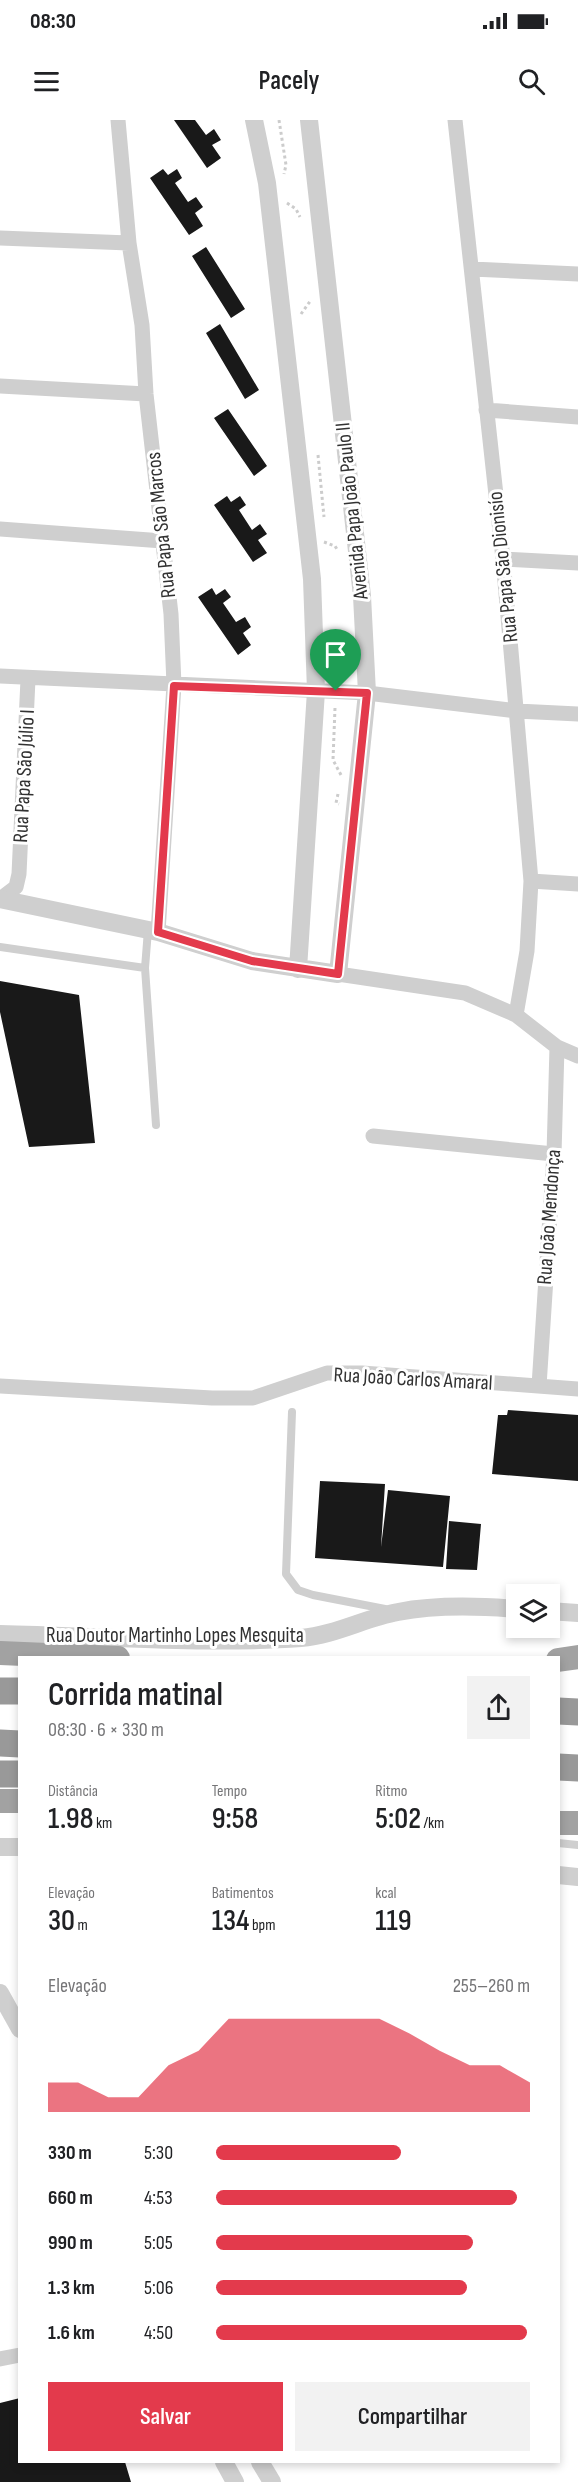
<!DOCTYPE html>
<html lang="pt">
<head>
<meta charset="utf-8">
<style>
  body { margin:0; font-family:"Sofia Sans Condensed",sans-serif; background:#f2f2f2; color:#202124; height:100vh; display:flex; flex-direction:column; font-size:22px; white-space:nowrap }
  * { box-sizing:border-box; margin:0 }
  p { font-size:20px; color:#757577 }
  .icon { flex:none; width:33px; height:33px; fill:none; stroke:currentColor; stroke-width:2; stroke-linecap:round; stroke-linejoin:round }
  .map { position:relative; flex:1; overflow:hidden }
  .details { position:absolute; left:18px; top:1536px; width:542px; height:807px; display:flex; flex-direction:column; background:#fff; border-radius:0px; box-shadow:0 3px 9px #0003 }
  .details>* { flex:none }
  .controls { position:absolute; left:506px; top:1464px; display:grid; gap:12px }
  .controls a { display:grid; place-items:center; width:54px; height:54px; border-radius:0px; background:#fff; box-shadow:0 3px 9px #0003; font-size:30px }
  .pin { position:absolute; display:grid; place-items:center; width:51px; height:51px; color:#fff; margin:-62px -26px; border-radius:50% 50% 50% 0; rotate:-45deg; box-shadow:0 0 6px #0007 }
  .pin .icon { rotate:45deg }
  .round { display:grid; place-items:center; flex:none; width:63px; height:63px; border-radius:0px; background:#f2f2f2 }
  .overview { display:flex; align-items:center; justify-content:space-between; height:102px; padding:0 30px }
  h1 { font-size:33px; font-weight:600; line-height:45px }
  .metrics { display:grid; grid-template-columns:repeat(3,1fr); gap:9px; height:102px; padding:6px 30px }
  .metrics div { display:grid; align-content:center }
  .metrics b { font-size:30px; font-weight:600 }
  .metrics small { font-size:16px; font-weight:400 }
  .metrics p { font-size:16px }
  .chart { height:168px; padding:12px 30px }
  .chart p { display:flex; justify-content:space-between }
  .chart svg { width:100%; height:108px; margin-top:6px; fill:#e33a4c; opacity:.7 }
  .action { display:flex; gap:12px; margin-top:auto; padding:12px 30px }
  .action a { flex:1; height:69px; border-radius:0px; background:#e33a4c; color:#fff; font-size:24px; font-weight:600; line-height:69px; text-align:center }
  .action a+a { background:#f2f2f2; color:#202124 }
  ul { padding:0 30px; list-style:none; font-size:20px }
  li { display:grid; grid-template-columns:96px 72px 1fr; align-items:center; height:45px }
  li i { height:15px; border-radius:8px; background:#e33a4c }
  .status { display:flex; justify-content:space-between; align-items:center; height:42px; padding:0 30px; background:#fff; direction:ltr }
  .status svg { height:16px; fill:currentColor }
  header { display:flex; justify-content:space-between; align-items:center; height:78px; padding:0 30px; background:#fff; font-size:27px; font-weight:600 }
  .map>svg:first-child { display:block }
  .building { fill:#191919 }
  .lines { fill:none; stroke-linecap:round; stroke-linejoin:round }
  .path { stroke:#ccc; stroke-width:3; stroke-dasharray:3 3; stroke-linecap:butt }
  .service { stroke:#cfcfcf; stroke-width:8 }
  .minor { stroke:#cfcfcf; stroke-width:15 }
  .tertiary { stroke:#cfcfcf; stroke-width:18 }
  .trunk { stroke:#a2a2a2; stroke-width:24 }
  .motorway { stroke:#999; stroke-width:27 }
  .route-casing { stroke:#fff; stroke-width:12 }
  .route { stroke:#e33a4c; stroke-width:8 }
  .labels { text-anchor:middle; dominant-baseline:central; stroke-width:6; stroke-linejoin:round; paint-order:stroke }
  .street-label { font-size:21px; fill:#323232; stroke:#fff }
</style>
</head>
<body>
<div class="status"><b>08:30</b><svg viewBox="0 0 49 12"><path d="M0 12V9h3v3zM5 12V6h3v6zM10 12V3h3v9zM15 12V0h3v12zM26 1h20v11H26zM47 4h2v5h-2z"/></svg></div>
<header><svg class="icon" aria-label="menu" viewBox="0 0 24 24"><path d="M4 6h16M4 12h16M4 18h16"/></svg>Pacely<svg class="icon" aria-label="search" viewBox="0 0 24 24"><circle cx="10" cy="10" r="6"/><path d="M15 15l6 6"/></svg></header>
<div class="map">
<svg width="578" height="2362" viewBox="0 0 578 2362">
  <rect width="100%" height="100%" fill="#fff"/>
  <path class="building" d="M174,0H195L206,15L214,9L221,20L212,25L221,38L207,48Z
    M163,49L168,55L177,49L182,58L175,63L188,82L196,77L203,87L195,93L203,106L189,115L150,58Z
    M206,127L245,189L231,198L192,136Z
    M220,204L259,270L245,279L206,213Z
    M228,289L267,346L254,356L214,298Z
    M227,376L231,382L240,376L246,385L239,390L252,410L260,404L267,414L258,420L267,433L253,442L214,385Z
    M212,468L216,475L225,469L231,477L223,483L236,502L245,497L251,507L243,513L251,525L238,535L198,477Z
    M0,861L79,875L95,1023L29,1027L0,892Z
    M508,1290L578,1295V1361L492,1354L498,1295H507Z
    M320,1361L385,1364L381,1427L388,1370L450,1376L443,1447L315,1438Z
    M449,1401L481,1404L477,1450L446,1449Z
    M20,2278V2342H125L131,2362H0V2283Z"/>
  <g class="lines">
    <path class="path" d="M279,0L286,45L284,54
      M287,83L296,89L300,97
      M301,194L311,180
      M318,335L324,397
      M324,422L335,426L338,431
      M335,552V545L346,538
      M335,588L333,640L341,655
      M338,674L336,683L339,684"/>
    <path class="service" d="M0,827L145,848L148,810
      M145,848L156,1005
      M292,1292L286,1454L298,1470L313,1475L385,1489
      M558,1723L578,1725"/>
    <path class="minor" d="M118,0L129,123L142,205L146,274L171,494L174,565L158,812
      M455,0L503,439L531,761L527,831L516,895
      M0,118L129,123
      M472,149L578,154
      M0,266L146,274
      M486,290L578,297
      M0,409L163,421
      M503,439L578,443
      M0,556L367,573L517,591L578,594
      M531,761L578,764
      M0,779L16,767L19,754L28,559
      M338,854L465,873L516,895L557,927L578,936
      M373,1016L554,1034
      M0,1266L212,1278H253L327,1253H362L578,1269
      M539,1266L554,1034L557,927
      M0,2239L20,2235"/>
    <path class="tertiary" d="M254,0L267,63L312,459L316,571L298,849
      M0,779L158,812L252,841L338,854L367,573L362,476L309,0
      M549,1491L578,1493
      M0,1514C98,1516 204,1525 301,1518C335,1515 365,1498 398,1492C434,1485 480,1486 516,1489
      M0,1727H20
      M558,1755L578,1757
      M0,1873L20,1909
      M224,2342L235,2362
      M260,2342L272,2362"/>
    <path class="trunk" d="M0,1533L118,1538
      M558,1540L578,1537
      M0,1681H20
      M558,1703H578"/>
    <path class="motorway" d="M0,1571H20
      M558,1591L578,1592
      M0,1623L20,1624
      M558,1647L578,1648
      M0,1654H20"/>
  </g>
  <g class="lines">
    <defs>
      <path id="route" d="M174,566L367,573L338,854L252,841L158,812Z"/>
    </defs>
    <use href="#route" class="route-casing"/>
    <use href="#route" class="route"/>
  </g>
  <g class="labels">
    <g class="street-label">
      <text transform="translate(352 391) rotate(-96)">Avenida Papa João Paulo II</text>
      <text transform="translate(161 405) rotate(-96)">Rua Papa São Marcos</text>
      <text transform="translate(503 447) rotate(-96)">Rua Papa São Dionisío</text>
      <text transform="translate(24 656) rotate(-87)">Rua Papa São Júlio I</text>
      <text transform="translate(549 1097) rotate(-86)">Rua João Mendonça</text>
      <text transform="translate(413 1259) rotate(3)">Rua João Carlos Amaral</text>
      <text x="175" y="1515">Rua Doutor Martinho Lopes Mesquita</text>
    </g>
  </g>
</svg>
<div class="controls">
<a><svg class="icon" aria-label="layers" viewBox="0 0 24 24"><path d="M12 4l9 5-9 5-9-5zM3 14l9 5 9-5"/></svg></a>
</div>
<div class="pin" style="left:336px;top:571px;background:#1e9e55"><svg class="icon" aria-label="arrive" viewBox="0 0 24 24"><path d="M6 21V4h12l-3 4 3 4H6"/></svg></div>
<section class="details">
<div class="overview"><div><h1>Corrida matinal</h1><p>08:30 · 6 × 330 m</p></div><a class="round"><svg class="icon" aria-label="share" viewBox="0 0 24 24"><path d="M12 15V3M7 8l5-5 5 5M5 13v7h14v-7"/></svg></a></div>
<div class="metrics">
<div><p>Distância</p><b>1.98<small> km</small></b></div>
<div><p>Tempo</p><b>9:58</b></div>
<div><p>Ritmo</p><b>5:02<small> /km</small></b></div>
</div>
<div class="metrics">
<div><p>Elevação</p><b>30<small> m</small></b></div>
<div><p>Batimentos</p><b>134<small> bpm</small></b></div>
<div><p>kcal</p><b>119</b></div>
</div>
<div class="chart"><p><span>Elevação</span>255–260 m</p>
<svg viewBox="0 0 160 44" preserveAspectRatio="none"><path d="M0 44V32L10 32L20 38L30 38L40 25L50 19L60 6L70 6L80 6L90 6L100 6L110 6L120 12L130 19L140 25L150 25L160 32V44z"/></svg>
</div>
<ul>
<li><b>330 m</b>5:30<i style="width:59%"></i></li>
<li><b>660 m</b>4:53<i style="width:96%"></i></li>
<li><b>990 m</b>5:05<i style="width:82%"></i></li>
<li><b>1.3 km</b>5:06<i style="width:80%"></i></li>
<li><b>1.6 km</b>4:50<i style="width:99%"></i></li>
</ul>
<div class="action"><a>Salvar</a><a>Compartilhar</a></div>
</section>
</div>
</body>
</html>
